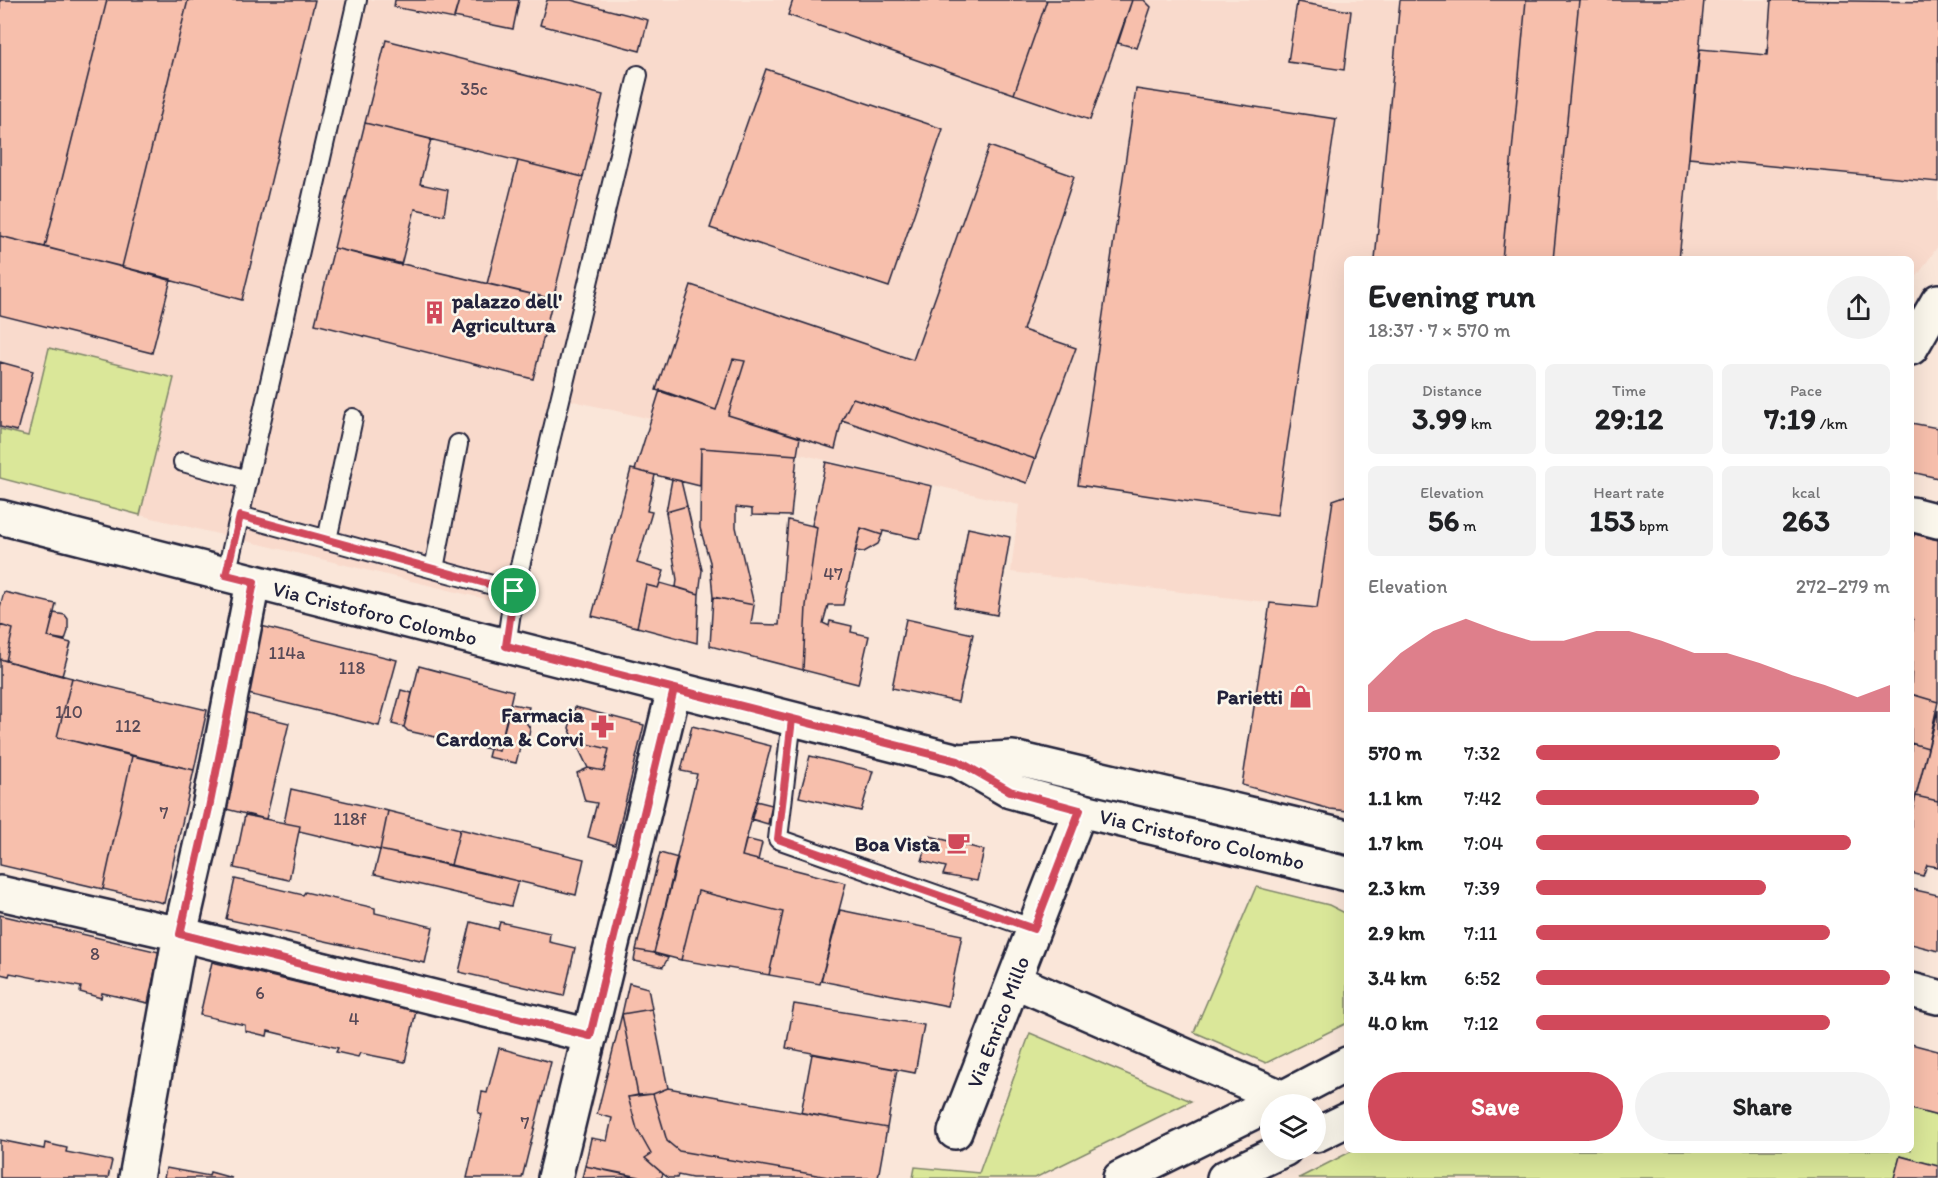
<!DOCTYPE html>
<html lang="en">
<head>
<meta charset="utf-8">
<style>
  body { margin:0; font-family:Itim,sans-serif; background:#f2f2f2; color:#202124; height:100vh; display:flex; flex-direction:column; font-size:22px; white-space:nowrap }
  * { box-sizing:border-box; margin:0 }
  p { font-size:20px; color:#757577 }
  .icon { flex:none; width:33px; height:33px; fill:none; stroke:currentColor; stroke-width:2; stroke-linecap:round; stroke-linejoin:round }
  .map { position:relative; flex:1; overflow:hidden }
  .drawer { position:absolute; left:1344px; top:256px; width:570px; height:897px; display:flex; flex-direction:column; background:#fff; border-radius:9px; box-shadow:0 6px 24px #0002 }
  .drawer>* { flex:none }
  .tools { position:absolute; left:1260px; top:1094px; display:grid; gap:12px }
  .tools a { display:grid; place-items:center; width:66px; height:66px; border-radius:50%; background:#fff; box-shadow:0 6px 24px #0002; font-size:30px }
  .pin { position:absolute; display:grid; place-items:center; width:51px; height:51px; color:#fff; margin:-26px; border:3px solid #fff; border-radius:50%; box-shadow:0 2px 6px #0007 }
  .round { display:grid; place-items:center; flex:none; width:63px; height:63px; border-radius:32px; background:#f2f2f2 }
  .headline { display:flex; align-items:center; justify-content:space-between; height:102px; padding:0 24px }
  h1 { font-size:33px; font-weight:700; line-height:45px }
  .metrics { display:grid; grid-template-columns:repeat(3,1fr); gap:9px; height:102px; padding:6px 24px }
  .metrics div { display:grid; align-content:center; border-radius:9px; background:#f2f2f2; text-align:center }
  .metrics b { font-size:30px; font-weight:700 }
  .metrics small { font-size:16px; font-weight:400 }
  .metrics p { font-size:16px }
  .chart { height:168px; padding:12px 24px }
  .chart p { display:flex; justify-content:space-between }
  .chart svg { width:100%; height:108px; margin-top:6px; fill:#d1495b; opacity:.7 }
  .action { display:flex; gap:12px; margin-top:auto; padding:12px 24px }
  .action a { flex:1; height:69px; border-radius:36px; background:#d1495b; color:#fff; font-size:24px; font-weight:700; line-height:69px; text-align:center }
  .action a+a { background:#f2f2f2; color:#202124 }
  ul { padding:0 24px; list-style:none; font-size:20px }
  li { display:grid; grid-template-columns:96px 72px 1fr; align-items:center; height:45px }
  li i { height:15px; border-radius:8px; background:#d1495b }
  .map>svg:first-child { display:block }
  .built { fill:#f9dacc }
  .green { fill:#dae799; stroke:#7e846a; stroke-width:1.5 }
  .building { fill:#f7bfac; stroke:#22223b; stroke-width:1.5 }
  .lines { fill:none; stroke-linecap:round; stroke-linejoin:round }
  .lane-casing { stroke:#22223b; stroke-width:22 }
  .street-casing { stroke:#22223b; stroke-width:38 }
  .secondary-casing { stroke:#22223b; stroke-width:38 }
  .lane { stroke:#fbf7ec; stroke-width:18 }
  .street { stroke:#fbf7ec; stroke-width:33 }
  .secondary { stroke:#fbf7ec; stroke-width:33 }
  .route-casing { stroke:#fff; stroke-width:12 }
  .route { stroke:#d1495b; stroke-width:8 }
  .labels { text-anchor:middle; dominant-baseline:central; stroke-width:5; stroke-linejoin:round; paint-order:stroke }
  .number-label { font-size:18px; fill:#574957 }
  .poi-label { font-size:21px; font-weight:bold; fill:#22223b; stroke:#fbf7ec; text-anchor:end }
  .street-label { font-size:21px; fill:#22223b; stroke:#fbf7ec }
</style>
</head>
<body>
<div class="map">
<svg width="1938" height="1178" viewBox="0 0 1938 1178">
  <rect width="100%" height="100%" fill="#fae6d9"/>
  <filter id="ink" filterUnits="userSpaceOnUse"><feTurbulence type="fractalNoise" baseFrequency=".0167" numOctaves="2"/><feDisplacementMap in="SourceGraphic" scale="12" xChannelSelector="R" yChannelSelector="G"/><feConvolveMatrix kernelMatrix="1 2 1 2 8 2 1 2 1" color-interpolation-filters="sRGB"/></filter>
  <g filter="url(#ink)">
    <path class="built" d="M0,0H1938V246L1911,285V260H1347V495L1333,501L1317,608L1011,572L1019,505L552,396L502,603L140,515L174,378L28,436L0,429Z"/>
    <path class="green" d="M49,348L174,378L140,515L0,478V429L28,436Z
      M1256,887L1329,905L1347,914V1023L1266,1063L1194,1032Z
      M1030,1033L1191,1101L1035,1178H913L915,1167L979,1173Z
      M1911,1109L1938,1116V1166L1901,1156L1894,1178H1299L1354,1150H1911Z"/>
    <path class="building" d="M0,0H107L45,247L0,236Z
      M107,0H188L122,267L45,247Z
      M188,0H315L242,300L122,267Z
      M395,0H459L454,19L394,7Z
      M459,0H519L513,29L454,17Z
      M547,0H571L648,20L640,51L540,25Z
      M793,0H1047L1014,94L788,15Z
      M1047,0H1132L1090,120L1014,94Z
      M1132,0H1144L1151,7L1137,48L1118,43Z
      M1400,0H1526L1502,260H1375Z
      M1526,0H1579L1553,260H1502Z
      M1579,0H1704L1679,260H1553Z
      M1771,0L1938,2V182L1689,158L1700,49L1767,55Z
      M1297,2L1351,11L1344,70L1288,62Z
      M386,40L603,95L583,177L365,123Z
      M766,69L943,129L889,287L710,228Z
      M1136,89L1336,119L1277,515L1078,485Z
      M365,123L431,139L420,184L448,190L444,215L415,209L401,265L334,248Z
      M989,146L1074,176L1023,330L1076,348L1035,459L853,398L842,420L835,449L728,415L745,361L733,359L716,410L656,390L691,285L913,360Z
      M518,161L583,177L553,299L487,284Z
      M0,236L171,279L152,353L0,315Z
      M334,248L553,299L533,379L315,324Z
      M733,359L745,361L728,415L800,437L797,455L701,448L700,486L635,470L660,390L716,410Z
      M0,362L33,371L17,431L0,427Z
      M853,398L1035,459L1027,483L842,420Z
      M1911,423L1938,428V478L1911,472Z
      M701,448L797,455L791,516L752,515V509L736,507V527L754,605L713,597L710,562L700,528Z
      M826,462L932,486L920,539L883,531L882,535L861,528L843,605H828L823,623L829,626L830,621L852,626L851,632L869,636L858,684L803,670L806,606L817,527L812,525Z
      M631,469L655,475L647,511L652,512L637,563L664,571L658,588L646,585L637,627L592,616Z
      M672,479L681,481L687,506L666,512Z
      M1347,495V811L1330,809L1242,785L1270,603L1317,608L1333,500Z
      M687,506L702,570L699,594L676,587L677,580L666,512Z
      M788,520L817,527L806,606L803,670L710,646L713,597L754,605L751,624L779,625Z
      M861,528L882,535L878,544L864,552L855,551Z
      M968,528L1010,537L997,615L954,607Z
      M1915,534L1938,540V702L1911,694L1913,618L1911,617V541Z
      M660,583L699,594L697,643L637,627L646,585L658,588Z
      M4,592L56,604L48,637L71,643L62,676L6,661L13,629L0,625V607Z
      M54,613L65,615L68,619V631L65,640L48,637Z
      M906,619L973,634L958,702L892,688Z
      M0,625L13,629L6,661L0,659Z
      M257,625L397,660L379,726L240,692Z
      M0,659L72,678L57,737L132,756L103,889L0,865Z
      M419,666L513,691L499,751L408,731L404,727Z
      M72,678L207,710L194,770L57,737Z
      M401,690L412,693L404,727L392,724Z
      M1911,694L1938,702L1928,748L1911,743Z
      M511,704L529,707L525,721L530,728L529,735L522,739L516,763L488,757L490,749L499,751Z
      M575,707L644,725L615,845L588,837L597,803L585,801L577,773L588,768L604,771L609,749L575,741L569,728Z
      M1938,710V801L1916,796Z
      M244,712L289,723L266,819L222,808Z
      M692,726L771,746L742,856L846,883L820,984L769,975L783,912L698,891L681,960L654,953L697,774L681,771Z
      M575,741L609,749L604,771L588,768Z
      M1911,743L1928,748L1911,815Z
      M132,756L194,770L164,903L103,889Z
      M810,756L873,771L861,811L799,797Z
      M291,789L388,811L380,850L299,831L300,826L284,823Z
      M1916,796L1938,801V867L1927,865L1923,876L1911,873V815Z
      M756,801L772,805L768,824L751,819Z
      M388,811L460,829L451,865L380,850Z
      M245,815L300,826L289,880L234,868Z
      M460,829L584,859L576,895L451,865Z
      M930,836L984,850L977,881L943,875L946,867L922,861Z
      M746,839L762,843L758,860L742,856Z
      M380,850L518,881L511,906L374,874Z
      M660,853L678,858L654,953L636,950Z
      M235,879L303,895L305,892L375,908V913L433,927L425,963L226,919Z
      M1911,889L1938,895V951L1911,944Z
      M698,891L783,912L769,975L681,960Z
      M840,910L962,935L948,1006L821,981Z
      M0,915L159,952L148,1003L102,993L101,998L80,992L81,987L10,973L9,976L0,974Z
      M471,922L498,929L500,922L550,933L549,942L575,948L564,996L459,972Z
      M636,950L654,953L668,958L663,967L634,961Z
      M212,962L416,1011L405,1062L360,1053L358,1057L336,1052L338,1048L268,1031L267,1036L245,1031V1025L200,1015Z
      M629,983L648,988L652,1009L622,1014Z
      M794,1004L924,1025L915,1073L786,1048Z
      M652,1009L668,1088L653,1094L638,1095L622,1014Z
      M622,1014L638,1095L628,1097L637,1129L651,1154L645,1158L663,1174L661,1178H640L585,1166L591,1138L607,1141L612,1118L597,1114Z
      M1911,1044L1938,1051V1116L1911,1109Z
      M499,1048L551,1062L522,1178H467L482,1114L478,1113L482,1092L487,1093Z
      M812,1054L897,1069L887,1128L801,1113Z
      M668,1088L887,1128L878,1178H834L679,1151L667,1141L653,1094Z
      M653,1094L667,1141L679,1151L834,1178H692L678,1175L677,1178H668L645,1158L651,1154L637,1129L628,1097Z
      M0,1140L44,1149L45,1143L67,1148L66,1152L112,1161L108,1178H0Z
      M1900,1156L1938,1166V1178H1894Z
      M585,1166L640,1177L582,1178Z
      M166,1168L209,1176L210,1172L232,1178H164Z"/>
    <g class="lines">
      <defs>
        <path id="lane" d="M183,462L248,480
          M240,516L434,569L458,444
          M327,540L353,418
          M434,569L514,591L638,75
          M226,575L357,0
          M506,646L514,591
          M792,719L778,839L1034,929"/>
        <path id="street" d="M1911,348L1938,301
          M1911,514L1938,521
          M0,893L180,934L590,1036
          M1014,981L1283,1098
          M955,1132L1080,810
          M136,1178L180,934L209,808L253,582
          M555,1178L674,689"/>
        <path id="secondary" d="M0,517L958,761L1010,791L1080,810L1347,874
          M958,761L1013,758L1347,837
          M1911,990L1938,997
          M1271,1104L1347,1064
          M1316,1135L1347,1120
          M1120,1178L1270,1104
          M1224,1178L1285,1149"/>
      </defs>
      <use href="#lane" class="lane-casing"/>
      <use href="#street" class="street-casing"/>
      <use href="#secondary" class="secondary-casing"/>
      <use href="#lane" class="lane"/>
      <use href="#street" class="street"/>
      <use href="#secondary" class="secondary"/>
    </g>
  </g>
  <g class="lines" filter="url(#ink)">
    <defs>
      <path id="route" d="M514,591L240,516L226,575L254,582L209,808L180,934L590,1036L674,689L792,719L778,839L1034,929L1080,810L1010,791L958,761L506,646L514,591"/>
    </defs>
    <use href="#route" class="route-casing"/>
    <use href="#route" class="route"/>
  </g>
  <defs>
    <symbol id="building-bare" viewBox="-9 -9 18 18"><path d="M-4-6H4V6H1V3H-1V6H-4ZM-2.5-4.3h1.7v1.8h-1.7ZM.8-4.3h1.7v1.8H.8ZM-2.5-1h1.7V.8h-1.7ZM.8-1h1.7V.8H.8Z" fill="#d1495b" stroke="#fbf7ec" stroke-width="2.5" paint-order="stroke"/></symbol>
    <symbol id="shop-bare" viewBox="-9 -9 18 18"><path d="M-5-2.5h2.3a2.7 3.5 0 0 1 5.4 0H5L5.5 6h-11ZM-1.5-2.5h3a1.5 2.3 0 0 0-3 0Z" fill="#d1495b" stroke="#fbf7ec" stroke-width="2.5" paint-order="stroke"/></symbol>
    <symbol id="pharmacy-bare" viewBox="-9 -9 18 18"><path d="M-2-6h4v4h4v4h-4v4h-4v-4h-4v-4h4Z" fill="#d1495b" stroke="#fbf7ec" stroke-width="2.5" paint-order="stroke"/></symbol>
    <symbol id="cafe-bare" viewBox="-9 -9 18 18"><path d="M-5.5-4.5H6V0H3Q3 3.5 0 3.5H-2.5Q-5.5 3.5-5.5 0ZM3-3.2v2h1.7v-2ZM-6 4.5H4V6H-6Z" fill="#d1495b" stroke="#fbf7ec" stroke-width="2.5" paint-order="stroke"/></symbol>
  </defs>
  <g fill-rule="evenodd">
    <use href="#building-bare" x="418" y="296" width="33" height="33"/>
    <use href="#shop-bare" x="1284" y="680" width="33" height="33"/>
    <use href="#pharmacy-bare" x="586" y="710" width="33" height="33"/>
    <use href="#cafe-bare" x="942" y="826" width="33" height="33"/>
  </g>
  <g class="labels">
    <g class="number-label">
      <text x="474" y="89">35c</text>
      <text x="833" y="574">47</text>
      <text x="287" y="653">114a</text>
      <text x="352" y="668">118</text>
      <text x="69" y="712">110</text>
      <text x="128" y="726">112</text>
      <text x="164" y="813">7</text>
      <text x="350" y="819">118f</text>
      <text x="95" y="954">8</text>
      <text x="260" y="993">6</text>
      <text x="354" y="1019">4</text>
      <text x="525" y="1123">7</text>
    </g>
    <g class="poi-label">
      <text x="452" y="300" text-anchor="start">palazzo dell'<tspan x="452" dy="24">Agricultura</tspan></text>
      <text x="1283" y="696">Parietti</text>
      <text x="584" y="714">Farmacia<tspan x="584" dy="24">Cardona &amp; Corvi</tspan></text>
      <text x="940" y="843">Boa Vista</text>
    </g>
    <g class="street-label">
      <text transform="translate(375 613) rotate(14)">Via Cristoforo Colombo</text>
      <text transform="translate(1202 839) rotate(13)">Via Cristoforo Colombo</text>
      <text transform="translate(998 1022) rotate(-69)">Via Enrico Millo</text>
    </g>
  </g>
</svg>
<div class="tools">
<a><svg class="icon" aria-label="layers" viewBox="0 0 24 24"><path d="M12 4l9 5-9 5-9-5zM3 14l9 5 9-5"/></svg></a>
</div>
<div class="pin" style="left:514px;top:591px;background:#1e9e55"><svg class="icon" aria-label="arrive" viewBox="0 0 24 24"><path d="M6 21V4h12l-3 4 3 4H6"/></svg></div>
<section class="drawer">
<div class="headline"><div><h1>Evening run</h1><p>18:37 · 7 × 570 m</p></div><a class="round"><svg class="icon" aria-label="share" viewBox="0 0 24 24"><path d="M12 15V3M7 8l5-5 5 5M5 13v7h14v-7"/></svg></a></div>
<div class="metrics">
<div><p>Distance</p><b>3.99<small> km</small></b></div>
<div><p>Time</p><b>29:12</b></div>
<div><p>Pace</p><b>7:19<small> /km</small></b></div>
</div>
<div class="metrics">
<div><p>Elevation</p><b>56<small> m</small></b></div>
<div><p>Heart rate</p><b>153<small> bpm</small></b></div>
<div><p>kcal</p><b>263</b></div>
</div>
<div class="chart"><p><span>Elevation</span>272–279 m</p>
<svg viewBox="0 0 160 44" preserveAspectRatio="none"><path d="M0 44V33L10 20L20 11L30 6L40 11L50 15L60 15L70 11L80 11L90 15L100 20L110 20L120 24L130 29L140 33L150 38L160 33V44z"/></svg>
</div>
<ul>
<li><b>570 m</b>7:32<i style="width:69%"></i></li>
<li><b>1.1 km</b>7:42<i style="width:63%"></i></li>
<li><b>1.7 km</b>7:04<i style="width:89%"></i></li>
<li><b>2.3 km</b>7:39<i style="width:65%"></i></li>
<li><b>2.9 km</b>7:11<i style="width:83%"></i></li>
<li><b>3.4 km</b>6:52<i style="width:100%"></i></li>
<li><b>4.0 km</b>7:12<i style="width:83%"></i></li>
</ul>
<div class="action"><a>Save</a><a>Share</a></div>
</section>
</div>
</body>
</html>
